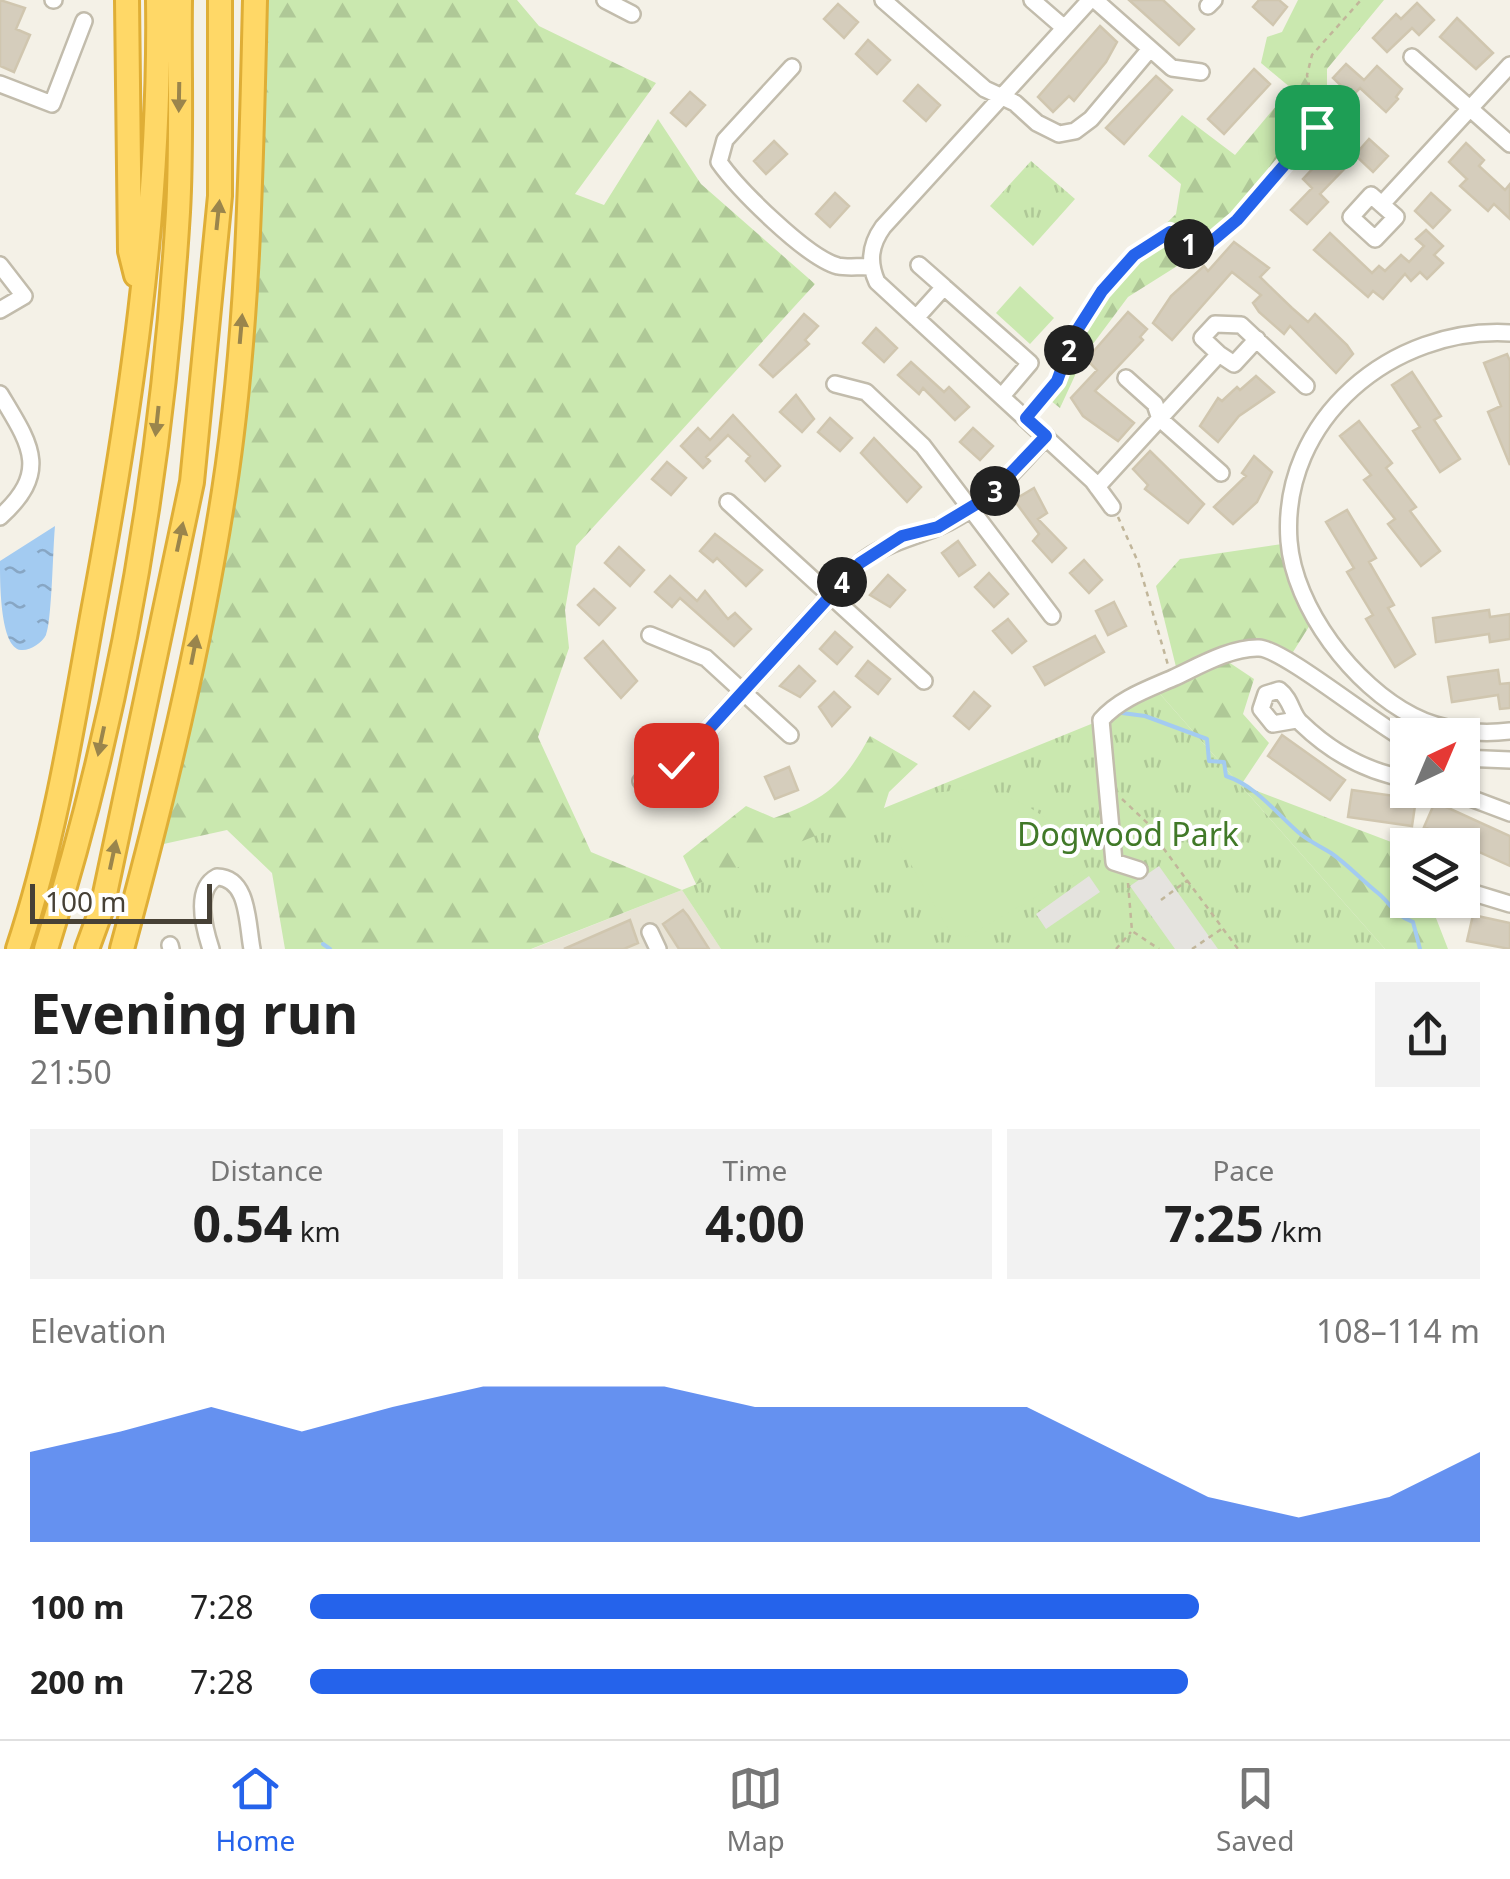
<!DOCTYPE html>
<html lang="en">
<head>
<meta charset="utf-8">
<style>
  body { margin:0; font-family:"Noto Sans",sans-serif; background:#f2f2f2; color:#222; height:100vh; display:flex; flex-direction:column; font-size:38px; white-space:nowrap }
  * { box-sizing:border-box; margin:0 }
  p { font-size:32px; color:#767676 }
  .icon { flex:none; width:55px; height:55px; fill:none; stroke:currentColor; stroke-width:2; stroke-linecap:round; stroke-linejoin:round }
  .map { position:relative; height:949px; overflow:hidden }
  .sheet { display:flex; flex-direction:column; background:#fff; flex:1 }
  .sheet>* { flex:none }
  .needle { width:65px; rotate:44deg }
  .controls { position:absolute; left:1390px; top:718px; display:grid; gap:20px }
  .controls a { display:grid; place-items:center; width:90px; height:90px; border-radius:0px; background:#fff; box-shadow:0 2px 8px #0004; font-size:50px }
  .scale { position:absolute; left:30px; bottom:25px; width:182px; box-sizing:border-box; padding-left:10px; border:5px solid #474136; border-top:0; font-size:28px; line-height:35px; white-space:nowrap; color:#474136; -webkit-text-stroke:8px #fff; paint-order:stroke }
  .pin { position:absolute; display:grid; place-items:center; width:85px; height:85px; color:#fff; margin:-42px; border-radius:20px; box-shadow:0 5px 15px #0006 }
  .km { position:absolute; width:50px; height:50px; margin:-25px; border-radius:50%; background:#222; color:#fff; font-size:28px; line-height:50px; text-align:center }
  .round { display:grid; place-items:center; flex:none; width:105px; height:105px; border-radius:0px; background:#f2f2f2 }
  .overview { display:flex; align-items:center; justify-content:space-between; height:170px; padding:0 30px }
  h1 { font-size:55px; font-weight:700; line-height:75px }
  .figures { display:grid; grid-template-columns:repeat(3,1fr); gap:15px; height:170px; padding:10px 30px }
  .figures div { display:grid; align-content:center; border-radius:0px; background:#f2f2f2; text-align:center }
  .figures b { font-size:50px; font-weight:700 }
  .figures small { font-size:28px; font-weight:400 }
  .figures p { font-size:28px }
  .chart { height:280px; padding:20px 30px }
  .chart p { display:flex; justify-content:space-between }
  .chart svg { width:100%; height:180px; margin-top:10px; fill:#2563eb; opacity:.7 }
  ul { padding:0 30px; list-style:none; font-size:32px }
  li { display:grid; grid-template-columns:160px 120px 1fr; align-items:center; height:75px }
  li i { height:25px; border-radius:12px; background:#2563eb }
  .tabs { display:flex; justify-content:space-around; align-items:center; height:140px; border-top:2px solid #e0e0e0; background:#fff; font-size:28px; color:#767676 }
  .tabs a { display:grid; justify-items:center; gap:5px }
  .tabs .active { color:#2563eb }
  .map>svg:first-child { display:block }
  .residential { fill:#e8e3d5 }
  .forest { fill:url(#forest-firs) }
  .park { fill:url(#park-tufts) }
  .pitch { fill:#cae8af }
  .parking { fill:#e5e3df }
  .water { fill:url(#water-ripples) }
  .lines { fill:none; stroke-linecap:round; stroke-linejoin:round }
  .stream { stroke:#a3cbf1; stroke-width:4 }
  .building { fill:#d5cdbc; stroke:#d0c6af; stroke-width:2.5 }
  .minor-casing { stroke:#c2bcac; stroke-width:20 }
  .highway-casing { stroke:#dfae36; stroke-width:28 }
  .path { stroke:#c1b69a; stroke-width:2.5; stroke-dasharray:5 5; stroke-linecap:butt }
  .minor { stroke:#fff; stroke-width:15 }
  .highway { stroke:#ffd867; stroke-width:22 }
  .oneway { fill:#9a854c }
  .route-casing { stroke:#fff; stroke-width:20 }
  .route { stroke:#2563eb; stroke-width:12 }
  .labels { text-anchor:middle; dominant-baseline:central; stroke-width:8; stroke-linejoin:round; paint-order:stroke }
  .park-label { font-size:32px; fill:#417928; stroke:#fff }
</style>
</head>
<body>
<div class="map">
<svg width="1510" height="949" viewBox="0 0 1510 949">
  <defs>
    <pattern id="forest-firs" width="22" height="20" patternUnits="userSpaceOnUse" patternTransform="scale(2.5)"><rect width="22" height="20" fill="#cae8af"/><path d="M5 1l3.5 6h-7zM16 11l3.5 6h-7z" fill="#afc897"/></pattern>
    <pattern id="park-tufts" width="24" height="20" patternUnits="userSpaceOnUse" patternTransform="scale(2.5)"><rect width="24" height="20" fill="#cae8af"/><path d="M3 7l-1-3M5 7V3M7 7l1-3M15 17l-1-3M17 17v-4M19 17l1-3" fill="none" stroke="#afc897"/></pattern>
    <pattern id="water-ripples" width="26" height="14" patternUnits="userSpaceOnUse" patternTransform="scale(2.5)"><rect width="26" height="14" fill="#a3cbf1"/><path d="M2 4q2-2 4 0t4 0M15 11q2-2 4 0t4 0" fill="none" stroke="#87a6c4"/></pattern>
  </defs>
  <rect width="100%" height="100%" fill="#f4f1e7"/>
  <path class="residential" d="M682,890L721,949H532Z"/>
  <path class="forest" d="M255,0H517L539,26L656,83L575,194L604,205L658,119L701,184L815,284L576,546L565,610L569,648L538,737L591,852L682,890L531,949H285L272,873L227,830L150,847L224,489Z
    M1298,0H1384L1327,69V92L1356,113L1359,128L1324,129L1247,222L1128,297L1084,356L1060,408L1046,397L1090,296L1176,214L1181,184L1148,156L1182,115L1235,155L1291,88L1261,63L1267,37L1282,32Z
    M1289,543L1315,617L1288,660L1260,648L1221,657L1254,679L1243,714L1269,743L1241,785L1407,848L1408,900H1429L1448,949H1385L1153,686L1178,675L1156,586L1180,559Z
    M870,736L918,764L889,792L878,827L703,899L683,856L746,806L774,818C826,799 843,785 870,736Z"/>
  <path class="park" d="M1031,161L1075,199L1033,246L990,206Z
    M1153,686L1385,949H721L682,890L1101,720Z"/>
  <path class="pitch" d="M1020,286L1054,318L1030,344L996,313Z
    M966,789C1021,793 1060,820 1086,868L966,937L952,935L892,832L893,812C916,793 939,793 966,789Z"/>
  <path class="parking" d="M1159,866L1218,949H1175L1130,886Z
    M1089,876L1100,892L1046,929L1036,914Z"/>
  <path class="water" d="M55,526C53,546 52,622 46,635C42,643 30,651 21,650C0,648 0,583 0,561Z"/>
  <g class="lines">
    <path class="stream" d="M1122,713L1145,716L1207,739L1209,761L1224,762L1226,776C1256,786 1275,812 1298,832C1308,841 1320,846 1331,853C1347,864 1363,881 1378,893C1392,905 1394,915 1413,922L1420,949
      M323,944L330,949"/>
  </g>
  <path class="building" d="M0,0L25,8L16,29L30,35L14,72L0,66Z
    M1129,0H1163L1194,29L1179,45Z
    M1259,0H1279L1287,7L1273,25L1253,7Z
    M1417,3L1434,20L1419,35L1412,28L1387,52L1373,38L1396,14L1401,19Z
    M838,4L858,22L844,38L824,19Z
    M1457,18L1493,53L1476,69L1440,37Z
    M1100,26L1117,42L1106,62L1074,101L1069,96L1053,112L1038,97Z
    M868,40L890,60L877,74L856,54Z
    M1346,64L1364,80L1377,66L1402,89L1396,97L1398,99L1386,112L1360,88L1352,96L1333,78Z
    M1254,69L1270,84L1224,134L1208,119Z
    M1156,76L1172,90L1124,144L1106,128Z
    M918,85L940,105L926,121L904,101Z
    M690,92L705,105L686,126L671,113Z
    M1369,139L1388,156L1373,172L1355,155Z
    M774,141L787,154L766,174L754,161Z
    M1466,143L1484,160L1479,166L1505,190L1510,184V219L1494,204L1488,211L1460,186L1467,179L1449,162Z
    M1332,148L1349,164L1320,194L1328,202L1307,224L1291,210L1312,188L1303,179Z
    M835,193L849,206L830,227L816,214Z
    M1431,193L1450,210L1433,228L1415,211Z
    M1426,230L1443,246L1434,255L1443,263L1427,279L1420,272L1411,281L1405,274L1383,299L1373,291L1368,297L1314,250L1330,233L1372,273L1379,266L1385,271L1401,255L1409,262L1424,246L1416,239Z
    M1234,242L1269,268L1260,277L1292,308L1308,322L1315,314L1347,345L1353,354L1336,373L1290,326L1284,334L1259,312L1253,303L1261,295L1232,272L1172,340L1153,323L1171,296L1204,266L1208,271Z
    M1128,312L1147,329L1140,337L1143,340L1095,391L1134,423L1118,441L1083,416L1071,398L1097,370L1088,361L1093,352Z
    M804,314L818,326L805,340L809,344L773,377L760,365Z
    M876,328L897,348L884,362L863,343Z
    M1507,354L1510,361V465L1488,412L1501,406L1484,363Z
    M911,362L944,392L949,387L969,407L955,420L923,388L919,394L898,375Z
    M1412,372L1441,416L1434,420L1460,459L1440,472L1413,431L1420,427L1392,385Z
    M1256,376L1274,392L1239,416L1218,442L1200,426L1218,398L1222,401L1237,387L1240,390Z
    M796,395L814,419L802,432L780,412Z
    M733,415L780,466L765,481L746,461L750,456L728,435L706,457L710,461L703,468L681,446L698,428L710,440Z
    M830,418L852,438L840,451L818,432Z
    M1359,421L1392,463L1386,468L1416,507L1410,511L1440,551L1421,566L1388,524L1395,519L1364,480L1371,475L1340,436Z
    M973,428L993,446L980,460L960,442Z
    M874,438L921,487L907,502L861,453Z
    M1150,451L1204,504L1188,523L1145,489L1148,485L1133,469Z
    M1254,456L1272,472L1257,502L1233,524L1214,507L1246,476L1242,473Z
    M667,462L686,478L671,495L652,479Z
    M1034,488L1047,513L1038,519L1066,548L1052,562L1033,541L1039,534L1014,500Z
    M1347,510L1376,558L1369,562L1394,605L1388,608L1415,654L1395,667L1366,619L1373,615L1347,572L1354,568L1326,522Z
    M715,534L762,570L746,586L717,558L713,562L700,551Z
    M958,541L975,565L959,576L942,553Z
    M619,547L644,570L630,586L605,563Z
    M1084,560L1102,580L1089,593L1070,573Z
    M989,573L1008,594L994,607L975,587Z
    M888,575L905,590L890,607L870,595Z
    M670,576L697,601L705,591L728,619L735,613L751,629L734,646L680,598L672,607L655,592Z
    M594,589L615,608L599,625L578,605Z
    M1114,602L1126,626L1108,635L1096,611Z
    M1489,610L1490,617L1510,614V639L1490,642L1489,634L1436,642L1433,618Z
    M1008,619L1026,641L1012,653L993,631Z
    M835,632L852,647L837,664L820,649Z
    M1095,636L1104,652L1045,685L1034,667Z
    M603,641L637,681L621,698L585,658Z
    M868,661L890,679L878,694L856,676Z
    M799,666L815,681L800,697L780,686Z
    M1498,670L1500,684L1510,683V708L1500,709L1498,695L1452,702L1448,677Z
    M834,692L850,707L832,726L819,707Z
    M974,692L990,706L969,729L954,716Z
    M1282,735L1345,780L1330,800L1268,756Z
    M789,767L798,790L775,799L765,777Z
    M1352,790L1416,799L1412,826L1348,817Z
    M1435,802L1510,836V866L1424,827Z
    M683,910L688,916L709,949H679L663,924Z
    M1473,915L1510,923V949L1467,941Z
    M630,920L638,943L624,949H564Z"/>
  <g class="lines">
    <defs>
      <path id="minor" d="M53,0H54
        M605,0L632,14
        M883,0L985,89L1015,103L1037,123L1059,134L1075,131L1091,119L1150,49
        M1032,0L1062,26
        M1090,0L883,227C870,245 868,262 877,282L1093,481L1112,507
        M1095,0L1172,68L1201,72
        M1208,6L1214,0
        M1412,57L1510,144
        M792,67L725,140L719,162C738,189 807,258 838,266C848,268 861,266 870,267
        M0,84L52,104L84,21
        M1371,195L1396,217L1375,239L1351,217Z
        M1382,204L1510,65
        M0,265L24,296L0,310
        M919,265L944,287
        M916,318L944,287L1030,363L1002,396
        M1510,333C1393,326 1280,419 1289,541C1294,608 1354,686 1413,716C1442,731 1479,735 1510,731
        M1219,354L1234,364L1257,339
        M1126,378L1155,404L1160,419L1221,473
        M835,384L866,392L923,446L1052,616
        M0,394C30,444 51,471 0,517
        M1097,487L1219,354L1202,338L1215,324L1241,325L1306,386
        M728,502L924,681
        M650,635L706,658L790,735
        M1296,720L1273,724L1261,709L1266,694L1279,690C1292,700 1291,714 1301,723C1332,753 1366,772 1408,779
        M1462,758L1510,760
        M641,781L676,765L860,563C885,543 909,539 938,527C983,508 1014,472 1046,436
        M1449,790L1510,813
        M1139,870L1114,862L1101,720C1119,699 1148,689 1173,678C1197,667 1231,647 1259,648C1284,649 1376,725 1408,741
        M1464,890L1510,904
        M650,932L658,949
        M170,945L171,949
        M211,949C204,928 194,889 217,877C249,878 247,923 252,949"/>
      <path id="highway" d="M127,0L130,251L136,275
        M18,949C54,841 72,729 92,617C130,414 161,207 158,0
        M46,949C121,712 163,460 178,212C182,142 179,70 180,0
        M87,949L102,908L192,482L220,196V0
        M122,949C163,798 200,646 224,491C249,329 251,164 255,0"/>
    </defs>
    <use href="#minor" class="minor-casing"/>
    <use href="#highway" class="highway-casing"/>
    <path class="path" d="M1037,407C1074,365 1104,243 1170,232L1191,246L1205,247L1237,220L1310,137L1317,127L1307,75L1312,55L1361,0
      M1118,517L1138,562L1168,665
      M1122,799L1159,834L1155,837L1238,949
      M1128,883L1132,931L1159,949
      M1161,900L1188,880
      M1116,949L1131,932
      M1192,949L1223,928"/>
    <use href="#minor" class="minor"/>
    <use href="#highway" class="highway"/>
  </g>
  <defs><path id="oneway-solid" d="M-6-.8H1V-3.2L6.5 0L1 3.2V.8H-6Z" transform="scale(2.5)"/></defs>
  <g class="oneway">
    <use href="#oneway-solid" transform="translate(179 97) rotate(91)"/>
    <use href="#oneway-solid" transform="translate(218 215) rotate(-84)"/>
    <use href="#oneway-solid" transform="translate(241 329) rotate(-85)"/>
    <use href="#oneway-solid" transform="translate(157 421) rotate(96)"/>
    <use href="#oneway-solid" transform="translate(180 537) rotate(-78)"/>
    <use href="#oneway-solid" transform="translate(194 650) rotate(-79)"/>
    <use href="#oneway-solid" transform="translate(101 741) rotate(102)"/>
    <use href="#oneway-solid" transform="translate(113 855) rotate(-78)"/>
  </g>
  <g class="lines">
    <defs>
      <path id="route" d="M676,765L860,563L902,536L938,527L988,497L1046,436L1026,418L1057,381L1074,335L1102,291L1134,255L1170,232L1192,246L1205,247L1237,220L1317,127"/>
    </defs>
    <use href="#route" class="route-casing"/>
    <use href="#route" class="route"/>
  </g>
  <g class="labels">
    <g class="park-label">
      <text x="1128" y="833">Dogwood Park</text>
    </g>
  </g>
</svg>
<div class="controls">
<a><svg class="needle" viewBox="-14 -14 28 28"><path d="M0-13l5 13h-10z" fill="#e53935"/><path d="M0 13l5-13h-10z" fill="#767676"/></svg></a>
<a><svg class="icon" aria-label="layers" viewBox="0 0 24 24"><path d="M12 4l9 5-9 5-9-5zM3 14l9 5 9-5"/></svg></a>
</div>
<div class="scale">100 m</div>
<div class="pin" style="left:1317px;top:127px;background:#1e9e55"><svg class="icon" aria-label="arrive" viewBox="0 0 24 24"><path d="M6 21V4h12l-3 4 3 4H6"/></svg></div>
<div class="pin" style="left:676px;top:765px;background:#d93025"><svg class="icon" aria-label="check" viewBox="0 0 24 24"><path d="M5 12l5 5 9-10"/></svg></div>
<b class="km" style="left:1189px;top:244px">1</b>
<b class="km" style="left:1069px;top:350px">2</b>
<b class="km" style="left:995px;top:491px">3</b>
<b class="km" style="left:842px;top:582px">4</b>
</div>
<section class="sheet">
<div class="overview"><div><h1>Evening run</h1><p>21:50</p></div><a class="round"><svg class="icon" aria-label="share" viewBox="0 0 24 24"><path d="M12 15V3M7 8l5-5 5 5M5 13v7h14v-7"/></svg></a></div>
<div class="figures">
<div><p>Distance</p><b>0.54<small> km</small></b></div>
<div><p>Time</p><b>4:00</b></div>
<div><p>Pace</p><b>7:25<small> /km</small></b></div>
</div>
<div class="chart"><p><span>Elevation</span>108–114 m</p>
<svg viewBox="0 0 160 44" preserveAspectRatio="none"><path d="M0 44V22L10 17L20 11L30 17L40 11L50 6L60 6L70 6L80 11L90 11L100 11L110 11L120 22L130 33L140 38L150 33L160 22V44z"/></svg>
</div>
<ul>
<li><b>100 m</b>7:28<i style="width:76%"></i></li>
<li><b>200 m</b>7:28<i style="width:75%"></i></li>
</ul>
</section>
<nav class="tabs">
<a class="active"><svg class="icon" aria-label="home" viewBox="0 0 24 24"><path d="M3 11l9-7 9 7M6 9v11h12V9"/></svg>Home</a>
<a><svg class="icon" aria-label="map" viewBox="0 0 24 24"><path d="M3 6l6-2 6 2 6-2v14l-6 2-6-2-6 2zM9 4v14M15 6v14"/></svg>Map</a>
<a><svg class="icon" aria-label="saved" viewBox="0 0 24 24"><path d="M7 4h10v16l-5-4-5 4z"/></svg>Saved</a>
</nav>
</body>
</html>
